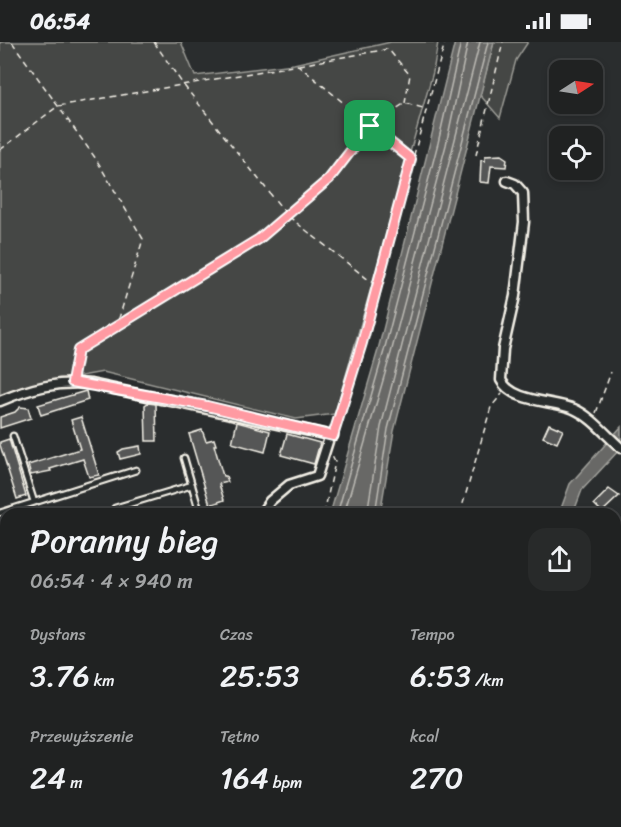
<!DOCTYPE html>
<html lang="pl">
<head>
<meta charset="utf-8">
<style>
  body { margin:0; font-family:Sriracha,sans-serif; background:#282a2a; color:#f1f3f6; height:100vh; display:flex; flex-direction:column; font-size:22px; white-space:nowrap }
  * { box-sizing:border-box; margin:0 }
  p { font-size:20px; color:#a2a4a5 }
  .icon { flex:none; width:33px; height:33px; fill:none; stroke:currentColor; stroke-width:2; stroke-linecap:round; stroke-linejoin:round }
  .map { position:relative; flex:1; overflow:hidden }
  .details { position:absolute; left:0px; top:466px; width:621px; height:320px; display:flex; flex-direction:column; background:#202222; border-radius:18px 18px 0 0; box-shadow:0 3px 9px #0003,0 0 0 2px #3d3f40 }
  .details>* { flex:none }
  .needle { width:39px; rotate:78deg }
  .buttons { position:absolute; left:549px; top:18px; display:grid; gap:12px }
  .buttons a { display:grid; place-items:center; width:54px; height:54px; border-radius:12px; background:#202222; box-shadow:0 3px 9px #0003,0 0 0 2px #3d3f40; font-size:30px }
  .pin { position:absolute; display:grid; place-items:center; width:51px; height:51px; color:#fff; margin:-26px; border-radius:12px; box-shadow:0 3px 9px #0006 }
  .round { display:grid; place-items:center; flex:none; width:63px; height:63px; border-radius:18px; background:#282a2a }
  .head { display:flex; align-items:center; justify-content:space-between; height:102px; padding:0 30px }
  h1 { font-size:33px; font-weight:600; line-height:45px }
  .figures { display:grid; grid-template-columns:repeat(3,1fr); gap:9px; height:102px; padding:6px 30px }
  .figures div { display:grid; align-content:center }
  .figures b { font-size:30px; font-weight:600 }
  .figures small { font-size:16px; font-weight:400 }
  .figures p { font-size:16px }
  .status { display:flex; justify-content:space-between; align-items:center; height:42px; padding:0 30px; background:#202222; direction:ltr }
  .status svg { height:16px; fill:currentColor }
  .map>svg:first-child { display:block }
  .green { fill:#444645; stroke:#9c9c96; stroke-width:1.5 }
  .water { fill:#676866; stroke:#9f9f9a; stroke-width:1.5 }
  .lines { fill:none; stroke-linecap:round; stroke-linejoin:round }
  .shore { stroke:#bcbab4; stroke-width:1.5 }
  .stream { stroke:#9f9f9a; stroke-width:2 }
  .building { fill:#555756; stroke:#f4f1e8; stroke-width:1.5 }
  .lane-casing { stroke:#f4f1e8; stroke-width:9 }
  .street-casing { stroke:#f4f1e8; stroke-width:13 }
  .secondary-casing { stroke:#f4f1e8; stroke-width:16 }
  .path { stroke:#f4f1e8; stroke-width:1.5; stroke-dasharray:6 4.5; stroke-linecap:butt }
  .lane { stroke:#2a2d2e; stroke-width:4.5 }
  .street { stroke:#2a2d2e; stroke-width:8 }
  .secondary { stroke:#2a2d2e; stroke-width:12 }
  .route-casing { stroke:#fff; stroke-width:12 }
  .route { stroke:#ff9aa2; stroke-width:8 }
</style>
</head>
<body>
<div class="status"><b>06:54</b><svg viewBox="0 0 49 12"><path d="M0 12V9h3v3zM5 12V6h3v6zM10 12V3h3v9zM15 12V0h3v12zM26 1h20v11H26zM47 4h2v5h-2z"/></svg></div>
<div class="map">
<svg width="621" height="785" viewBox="0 0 621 785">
  <rect width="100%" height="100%" fill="#2a2d2e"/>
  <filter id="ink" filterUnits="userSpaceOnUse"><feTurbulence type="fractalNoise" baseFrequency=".0167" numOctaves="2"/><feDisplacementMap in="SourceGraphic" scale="12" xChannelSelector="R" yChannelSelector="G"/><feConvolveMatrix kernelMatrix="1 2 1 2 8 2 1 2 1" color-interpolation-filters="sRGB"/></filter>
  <g filter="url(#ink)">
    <path class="green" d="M0,0H181L195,34L294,22L391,0H438L433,30L335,372L296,377L103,330L21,345L0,354Z
      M494,0H528L516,18L500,76L480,53Z
      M150,780H239L237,785H153Z"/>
    <path class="water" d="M455,0H494L394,389L380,472H330L378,308Z
      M621,385V406L582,448L573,472H559L570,442Z
      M239,780H313L312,785H237Z"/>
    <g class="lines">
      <path class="shore" d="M337,472L384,309L438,101L461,0
        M344,472L391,311L446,103L468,0
        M367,472L381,385L480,0
        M375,472L388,387L488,0"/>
      <path class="stream" d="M415,785L417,780"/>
    </g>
    <path class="building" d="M501,113L507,117L506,125L491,124L489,141L480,140L481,118L485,119V114Z
      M86,349L88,358L41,373L38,363Z
      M148,361L156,362L157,399H146L145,363Z
      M20,365L28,366L31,376L0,386V375L15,370Z
      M81,375L99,433L89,435L83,417L50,427L51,429L31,433L28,423L80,407L71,378Z
      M237,380L270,389L265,410L232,401Z
      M549,382L563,388L557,401L543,395Z
      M202,388L206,399L214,397L216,403H214L223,434H226L228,440L219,442L224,458L210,463L189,392Z
      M287,392L320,401L314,422L281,413Z
      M9,397L26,454L17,457L0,403V400Z
      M140,404L141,412L120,417L118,410L123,407Z
      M609,447L619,454L602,470L594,462Z"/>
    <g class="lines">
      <defs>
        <path id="lane" d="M13,394L34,460
          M184,416L199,468L205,472
          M115,466L192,443
          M0,471L136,428
          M219,472H232
          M0,550L6,561
          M0,694L6,692"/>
        <path id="street" d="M507,139L515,142L523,151L524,180L515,254L503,307L501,338C513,361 552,358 574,367C592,375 606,393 621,406
          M0,359C31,346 57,339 91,342L333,394
          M261,472L270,459L289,443L317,434L330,393"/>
        <path id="secondary" d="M0,515L6,526
          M0,727L6,725
          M144,780L147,785"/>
      </defs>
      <use href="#lane" class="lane-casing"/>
      <use href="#street" class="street-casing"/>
      <use href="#secondary" class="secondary-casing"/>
      <path class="path" d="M12,0L96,117L143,197L117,283
        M154,0L182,41L288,174L375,243
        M299,23L388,7L410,33L405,61
        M0,108L58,64L298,23L411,117
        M476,113L503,0
        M73,333L78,307L259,197L329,137L370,84L405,61L423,66
        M596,371L611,330
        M335,386L362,301L445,0
        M324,472L335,420L332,414
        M460,472L491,365L502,352
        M0,575L6,585
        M0,625L6,622
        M0,643L6,628
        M0,673L6,670
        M0,705L6,703
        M231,785L232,780
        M321,785L322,780"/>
      <use href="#lane" class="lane"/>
      <use href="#street" class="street"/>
      <use href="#secondary" class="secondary"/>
    </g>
  </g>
  <g class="lines" filter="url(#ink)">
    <defs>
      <path id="route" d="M370,84L411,117L362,301L333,394L207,364L72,340L78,308L259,197L329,137Z"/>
    </defs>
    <use href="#route" class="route-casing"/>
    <use href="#route" class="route"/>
  </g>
</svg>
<div class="buttons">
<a><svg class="needle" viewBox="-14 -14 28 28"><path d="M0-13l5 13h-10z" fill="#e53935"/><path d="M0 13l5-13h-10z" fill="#a2a4a5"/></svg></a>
<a><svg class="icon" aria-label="locate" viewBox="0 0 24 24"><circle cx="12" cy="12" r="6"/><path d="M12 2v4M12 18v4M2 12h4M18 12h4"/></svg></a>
</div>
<div class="pin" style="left:370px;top:84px;background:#1e9e55"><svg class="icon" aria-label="arrive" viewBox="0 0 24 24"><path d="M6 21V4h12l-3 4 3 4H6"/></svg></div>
<section class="details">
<div class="head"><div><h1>Poranny bieg</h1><p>06:54 · 4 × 940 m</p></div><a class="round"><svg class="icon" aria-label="share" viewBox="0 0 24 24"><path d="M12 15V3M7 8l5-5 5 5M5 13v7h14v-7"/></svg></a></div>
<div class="figures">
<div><p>Dystans</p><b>3.76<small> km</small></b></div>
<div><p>Czas</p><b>25:53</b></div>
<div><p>Tempo</p><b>6:53<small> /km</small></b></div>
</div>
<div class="figures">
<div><p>Przewyższenie</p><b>24<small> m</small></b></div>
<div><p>Tętno</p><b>164<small> bpm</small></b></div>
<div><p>kcal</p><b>270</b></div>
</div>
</section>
</div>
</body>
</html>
